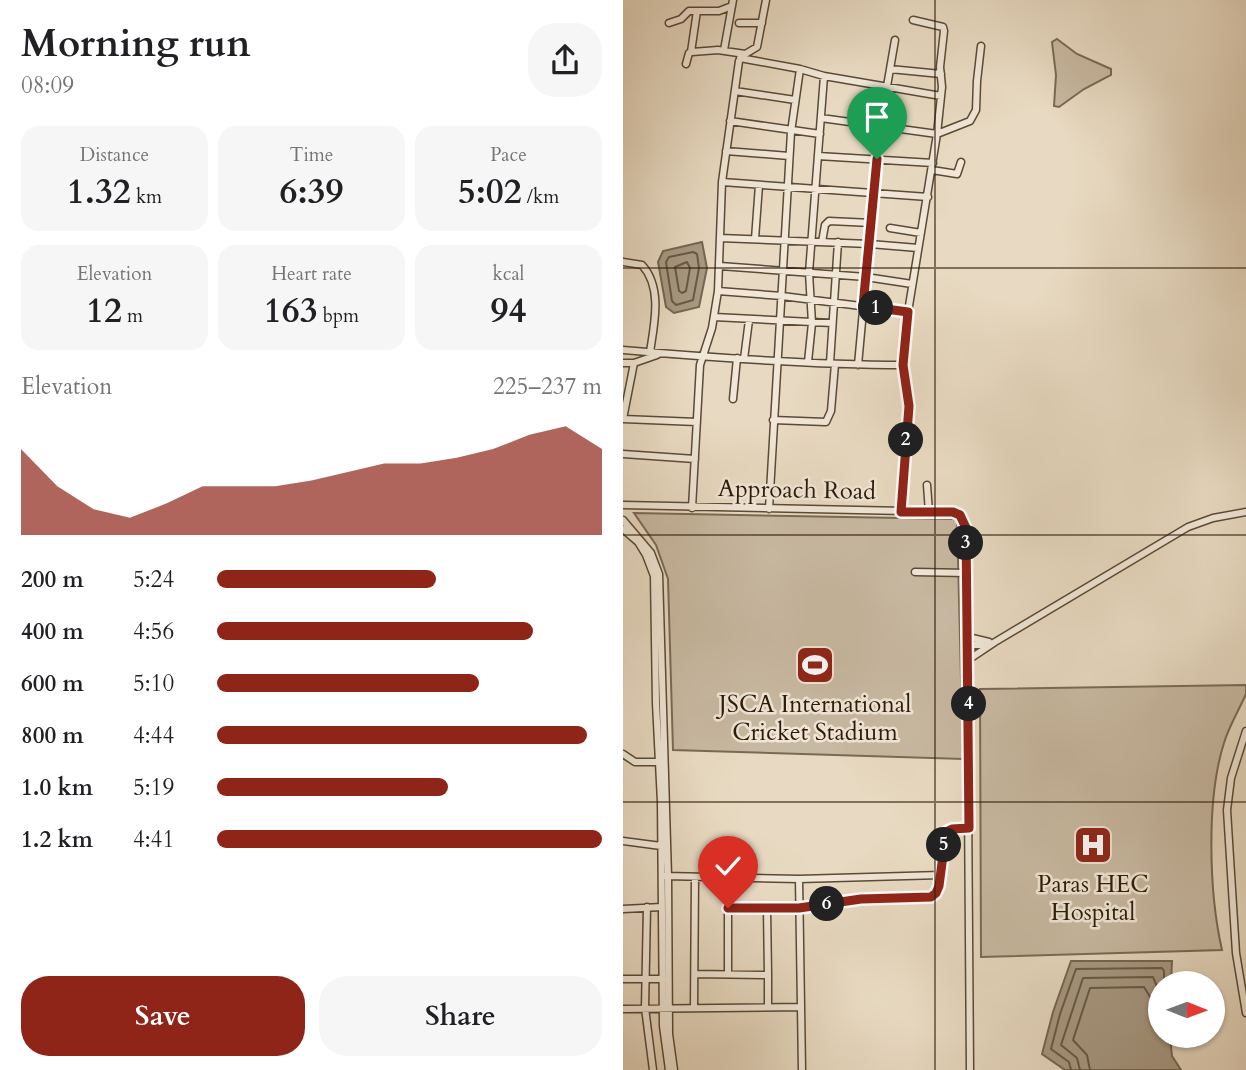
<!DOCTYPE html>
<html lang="en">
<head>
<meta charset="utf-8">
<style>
  body { margin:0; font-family:Cardo,serif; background:#f6f6f6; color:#202124; height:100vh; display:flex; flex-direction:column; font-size:26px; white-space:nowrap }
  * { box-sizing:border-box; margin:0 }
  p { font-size:23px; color:#757577 }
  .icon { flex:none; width:38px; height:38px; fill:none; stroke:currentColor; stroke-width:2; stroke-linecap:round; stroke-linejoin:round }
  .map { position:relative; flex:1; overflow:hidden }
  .side { display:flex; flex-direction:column; background:#fff; width:623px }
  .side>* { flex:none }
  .needle { width:46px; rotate:91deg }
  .buttons { position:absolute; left:525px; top:971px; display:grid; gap:14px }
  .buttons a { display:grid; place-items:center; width:77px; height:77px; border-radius:50%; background:#fff; box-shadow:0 2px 5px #0004; font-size:35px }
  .pin { position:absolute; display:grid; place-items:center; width:60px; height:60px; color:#fff; margin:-72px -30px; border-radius:50% 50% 50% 0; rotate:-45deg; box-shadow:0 0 7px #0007 }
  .pin .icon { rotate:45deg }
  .km { position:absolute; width:35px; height:35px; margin:-18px; border-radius:50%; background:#222; color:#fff; font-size:19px; line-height:35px; text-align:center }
  .round { display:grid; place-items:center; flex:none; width:74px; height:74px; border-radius:28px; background:#f6f6f6 }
  .summary { display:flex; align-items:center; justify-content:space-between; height:119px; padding:0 21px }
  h1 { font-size:38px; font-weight:600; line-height:52px }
  .metrics { display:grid; grid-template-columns:repeat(3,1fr); gap:10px; height:119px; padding:7px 21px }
  .metrics div { display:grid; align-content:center; border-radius:18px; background:#f6f6f6; text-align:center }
  .metrics b { font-size:35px; font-weight:600 }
  .metrics small { font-size:19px; font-weight:400 }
  .metrics p { font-size:19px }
  .chart { height:196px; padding:14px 21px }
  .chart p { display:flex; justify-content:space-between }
  .chart svg { width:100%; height:126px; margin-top:7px; fill:#8f2418; opacity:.7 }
  .primary-button { display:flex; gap:14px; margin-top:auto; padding:14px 21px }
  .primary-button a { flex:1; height:80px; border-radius:28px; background:#8f2418; color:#fff; font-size:28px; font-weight:600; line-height:80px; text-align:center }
  .primary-button a+a { background:#f6f6f6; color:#202124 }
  ul { padding:0 21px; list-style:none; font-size:23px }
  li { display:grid; grid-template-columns:112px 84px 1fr; align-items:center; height:52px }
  li i { height:18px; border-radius:9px; background:#8f2418 }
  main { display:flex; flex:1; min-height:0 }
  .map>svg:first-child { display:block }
  .green { fill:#c8b9a2; stroke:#796a55; stroke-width:2 }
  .water { fill:#a79983; stroke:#756652; stroke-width:2 }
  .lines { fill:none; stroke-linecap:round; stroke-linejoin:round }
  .shore { stroke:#685a46; stroke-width:2 }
  .street-casing { stroke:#5a4a36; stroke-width:9 }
  .street { stroke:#f0e7d7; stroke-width:6 }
  .route-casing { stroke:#fff; stroke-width:14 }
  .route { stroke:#8f2418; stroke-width:9 }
  .grid { fill:none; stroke:#2a1a08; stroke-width:2; stroke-opacity:0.55 }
  .labels { text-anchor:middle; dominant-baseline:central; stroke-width:5; stroke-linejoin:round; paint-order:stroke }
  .street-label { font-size:24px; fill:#2a1a08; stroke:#f0e7d7 }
  .poi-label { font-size:24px; fill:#2a1a08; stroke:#f0e7d7 }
</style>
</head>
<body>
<main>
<section class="side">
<div class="summary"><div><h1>Morning run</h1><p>08:09</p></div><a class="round"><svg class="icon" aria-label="share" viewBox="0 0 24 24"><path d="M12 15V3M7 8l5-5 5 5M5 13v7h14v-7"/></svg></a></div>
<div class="metrics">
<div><p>Distance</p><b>1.32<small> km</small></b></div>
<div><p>Time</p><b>6:39</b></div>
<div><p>Pace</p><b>5:02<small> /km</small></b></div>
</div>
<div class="metrics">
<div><p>Elevation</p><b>12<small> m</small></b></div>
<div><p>Heart rate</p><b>163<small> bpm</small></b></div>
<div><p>kcal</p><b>94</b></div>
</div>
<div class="chart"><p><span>Elevation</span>225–237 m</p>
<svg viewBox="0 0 160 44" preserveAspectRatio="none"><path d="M0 44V14L10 27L20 35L30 38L40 33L50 27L60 27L70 27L80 25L90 22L100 19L110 19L120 17L130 14L140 9L150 6L160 14V44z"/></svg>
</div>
<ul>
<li><b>200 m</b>5:24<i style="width:57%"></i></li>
<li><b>400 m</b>4:56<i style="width:82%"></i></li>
<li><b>600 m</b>5:10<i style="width:68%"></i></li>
<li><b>800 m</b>4:44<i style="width:96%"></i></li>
<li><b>1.0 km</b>5:19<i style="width:60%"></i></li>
<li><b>1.2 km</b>4:41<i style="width:100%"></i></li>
</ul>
<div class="primary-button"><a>Save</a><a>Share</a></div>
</section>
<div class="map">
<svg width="623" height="1070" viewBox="0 0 623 1070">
  <rect width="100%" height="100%" fill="#e8dac2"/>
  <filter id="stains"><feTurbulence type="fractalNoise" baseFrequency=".00286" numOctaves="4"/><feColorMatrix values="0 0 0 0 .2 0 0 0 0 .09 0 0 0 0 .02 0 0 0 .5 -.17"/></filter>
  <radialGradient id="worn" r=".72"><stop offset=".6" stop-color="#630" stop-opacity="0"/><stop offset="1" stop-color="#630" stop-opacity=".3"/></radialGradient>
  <path class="green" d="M434,39L454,54L488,69V75L461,89L436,107L431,106L433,75L429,42Z
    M11,513L334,519L340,759L50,750L45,579L33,545Z
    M623,685V694C616,710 606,726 601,743C583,799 586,893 599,950L358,957L357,689Z"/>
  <path class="water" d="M79,242L84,268L76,307L51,313L43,307L35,262L40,251Z
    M448,961H549L548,983L537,984V1036H547L549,1056L558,1070H442L419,1054L430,1012Z"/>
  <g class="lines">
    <path class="shore" d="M70,252L74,254L76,268L70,300L53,305L49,301L43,262L46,257Z
      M64,262L67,268L63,291L59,293L56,291L52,267Z
      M448,1070L446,1062L428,1049L437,1014L453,969L539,968L541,971V984
      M457,1070L454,1058L438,1045L460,978L530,977L537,994
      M467,1070L464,1055L450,1040L467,988L521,987L529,1000L537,1007"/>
    <defs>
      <path id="street" d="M46,23L58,19L66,11H96L109,6
        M116,23H139
        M101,50L110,0
        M68,52L74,11
        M117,58L177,69L201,76L318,96
        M63,64L66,53L69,52L95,50L122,54
        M267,69L318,74
        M112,91L172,100
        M198,118L314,134L347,121L353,110L354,81L358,46
        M107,121L197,134
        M103,151L166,156
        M195,156L310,163
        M309,170L334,174L338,162
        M99,182L305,197
        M267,228L298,233
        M97,238L247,244L295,248
        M132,239L136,185
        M199,242L202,225L206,221L249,223
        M0,262L19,265C40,288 31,325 27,352
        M97,266L243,277L289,284
        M95,291L159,296L285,312
        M91,317L209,323
        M0,350C93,358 187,365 280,365
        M121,359L126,320
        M185,362L189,323L186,273L201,76
        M0,363H11L34,355
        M11,363L0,419L74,422
        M207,363L215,242
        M235,365L257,127L272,40
        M110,399L114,358
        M150,420L203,422L208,411L212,364
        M0,454L72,459
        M304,485L306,512
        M0,505L330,512C338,516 340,520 343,528L347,1070
        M69,508L77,365L89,328L95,291L99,182L116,61L119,56L134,47L143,0
        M146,509L168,132L177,69
        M278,512L286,406L280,365L285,312L314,134L319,87L317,67L321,31L320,27L290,20
        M0,520L28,553L36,574L45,876L46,1034L51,1070
        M0,529L15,542L23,555L31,576L33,703L38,802L40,1026L46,1070
        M292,572L344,573
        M345,637L366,642
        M345,646L366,643
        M345,660L372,642L565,527L590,518L623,512
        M623,731L608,778L604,810L613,953L623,1013
        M0,754L12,762H36
        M0,841L38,846
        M105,877V974
        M176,879L318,875
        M24,907L22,1008L30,1070
        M105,908H176L238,899L308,897L313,893L316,886L323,832L329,829L346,828
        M0,909L39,907
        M144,909L145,975
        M72,974L145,975V1007
        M0,979H40
        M178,1007L179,1070
        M71,1008L72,877
        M0,1009L178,1007L176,879L43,876"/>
    </defs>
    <use href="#street" class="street-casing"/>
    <use href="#street" class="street"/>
  </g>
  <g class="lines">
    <defs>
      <path id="route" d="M105,908H176L238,899L308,897L313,893L316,886L323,832L329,829L346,828L343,528L337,515L330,512H278L286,406L280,365L285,312L240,306L254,159"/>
    </defs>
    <use href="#route" class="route-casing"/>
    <use href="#route" class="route"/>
  </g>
  <path class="grid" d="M312,0V1070M0,268H623M0,535H623M0,802H623"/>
  <defs>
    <symbol id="stadium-square" viewBox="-11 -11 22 22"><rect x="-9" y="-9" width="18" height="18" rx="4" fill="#8f2418" stroke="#f0e7d7"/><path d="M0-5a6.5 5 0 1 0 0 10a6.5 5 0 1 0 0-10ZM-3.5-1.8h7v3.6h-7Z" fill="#fff"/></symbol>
    <symbol id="hospital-square" viewBox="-11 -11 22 22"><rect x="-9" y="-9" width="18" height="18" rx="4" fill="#8f2418" stroke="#f0e7d7"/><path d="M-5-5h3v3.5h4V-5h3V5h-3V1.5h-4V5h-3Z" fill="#fff"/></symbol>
  </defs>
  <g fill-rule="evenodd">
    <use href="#stadium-square" x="170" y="643" width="44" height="44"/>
    <use href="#hospital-square" x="448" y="823" width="44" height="44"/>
  </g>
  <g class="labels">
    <g class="street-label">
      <text transform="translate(174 490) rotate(1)">Approach Road</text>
    </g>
    <g class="poi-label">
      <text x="192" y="704">JSCA International<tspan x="192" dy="28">Cricket Stadium</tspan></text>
      <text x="470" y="884">Paras HEC<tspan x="470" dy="28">Hospital</tspan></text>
    </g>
  </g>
  <rect width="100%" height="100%" filter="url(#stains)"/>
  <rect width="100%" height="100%" fill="url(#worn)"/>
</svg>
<div class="buttons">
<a><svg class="needle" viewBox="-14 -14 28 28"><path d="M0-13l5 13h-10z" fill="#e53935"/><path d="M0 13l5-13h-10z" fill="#757577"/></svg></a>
</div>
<div class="pin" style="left:254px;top:159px;background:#1e9e55"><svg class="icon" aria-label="arrive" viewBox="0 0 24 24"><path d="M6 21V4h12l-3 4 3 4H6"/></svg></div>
<div class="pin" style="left:105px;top:908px;background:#d93025"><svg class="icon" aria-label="check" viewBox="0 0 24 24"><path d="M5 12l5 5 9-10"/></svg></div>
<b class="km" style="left:253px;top:308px">1</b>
<b class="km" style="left:283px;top:440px">2</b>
<b class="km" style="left:343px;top:543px">3</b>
<b class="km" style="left:346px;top:704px">4</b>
<b class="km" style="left:321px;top:845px">5</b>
<b class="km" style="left:204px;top:904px">6</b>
</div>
</main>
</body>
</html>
